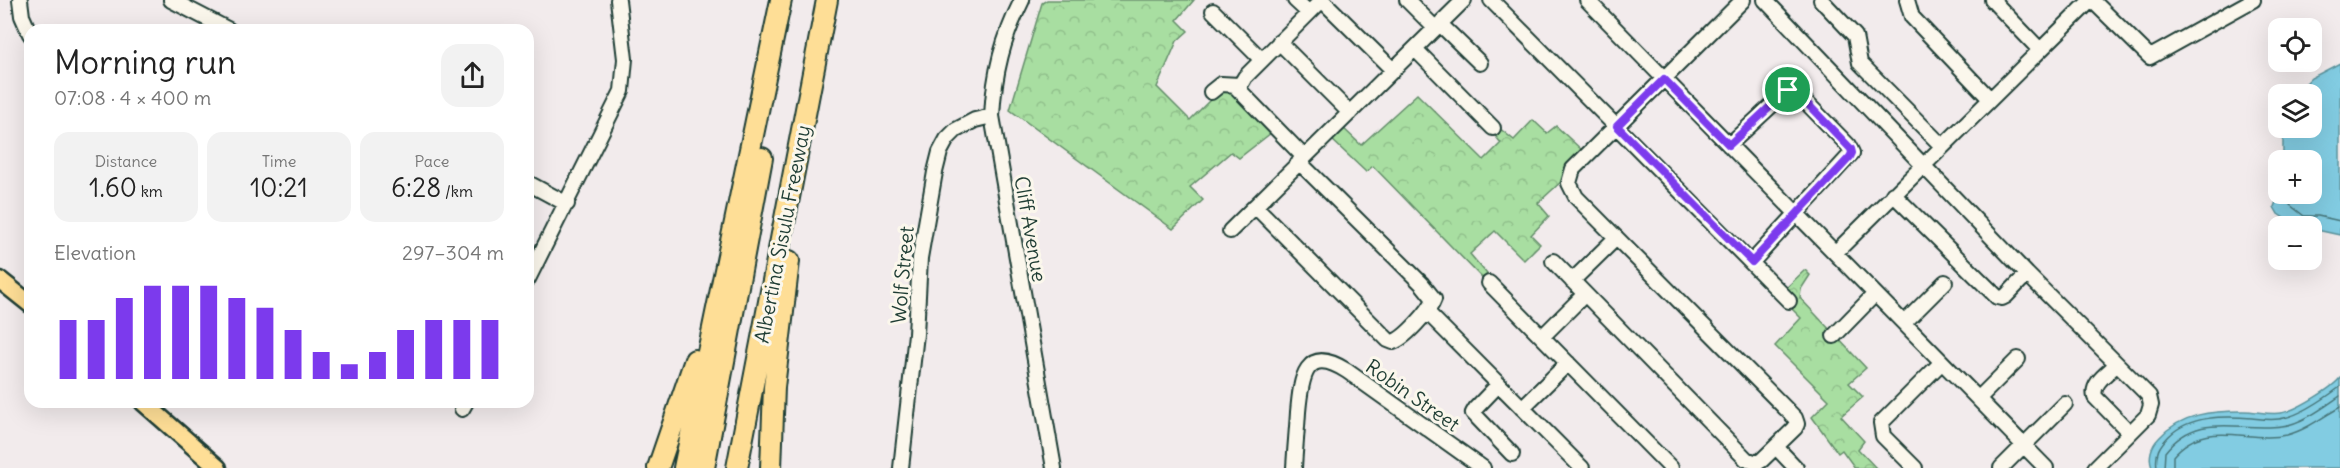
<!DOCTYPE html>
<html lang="en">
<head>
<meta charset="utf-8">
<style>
  body { margin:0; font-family:Delius,sans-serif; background:#f2f2f2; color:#222; height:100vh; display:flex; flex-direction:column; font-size:22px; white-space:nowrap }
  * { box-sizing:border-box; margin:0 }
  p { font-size:20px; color:#767676 }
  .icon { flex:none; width:33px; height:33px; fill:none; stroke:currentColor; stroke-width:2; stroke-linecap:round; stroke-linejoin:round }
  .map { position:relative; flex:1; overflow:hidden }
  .sheet { position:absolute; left:24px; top:24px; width:510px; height:384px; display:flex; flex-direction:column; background:#fff; border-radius:18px; box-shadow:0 6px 24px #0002 }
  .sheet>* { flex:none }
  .buttons { position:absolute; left:2268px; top:18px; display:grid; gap:12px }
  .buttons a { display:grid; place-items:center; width:54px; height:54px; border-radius:12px; background:#fff; box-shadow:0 6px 24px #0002; font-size:30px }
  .pin { position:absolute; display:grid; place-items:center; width:51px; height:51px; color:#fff; margin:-26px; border:3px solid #fff; border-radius:50%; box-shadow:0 2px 6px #0007 }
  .round { display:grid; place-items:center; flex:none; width:63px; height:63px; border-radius:18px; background:#f2f2f2 }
  .overview { display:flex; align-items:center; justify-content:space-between; height:102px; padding:0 30px }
  h1 { font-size:33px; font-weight:600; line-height:45px }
  .metrics { display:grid; grid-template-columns:repeat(3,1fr); gap:9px; height:102px; padding:6px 30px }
  .metrics div { display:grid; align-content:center; border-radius:15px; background:#f2f2f2; text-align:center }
  .metrics b { font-size:26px; font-weight:600 }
  .metrics small { font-size:16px; font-weight:400 }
  .metrics p { font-size:16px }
  .chart { height:168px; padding:12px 30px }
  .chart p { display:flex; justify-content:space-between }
  .chart svg { width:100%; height:108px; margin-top:6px; stroke:#7c3aed; stroke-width:6 }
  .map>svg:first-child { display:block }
  .forest { fill:url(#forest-crowns); stroke:#648e6a; stroke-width:1.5 }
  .water { fill:#82cce2; stroke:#5a939c; stroke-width:1.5 }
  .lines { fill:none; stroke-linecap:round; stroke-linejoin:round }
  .shore { stroke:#47767a; stroke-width:1.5 }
  .minor-casing { stroke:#1f3d34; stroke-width:18 }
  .major-casing { stroke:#1f3d34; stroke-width:21 }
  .highway-casing { stroke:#1f3d34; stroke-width:24 }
  .minor { stroke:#fbf7ec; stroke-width:14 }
  .major { stroke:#fede96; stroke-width:16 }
  .highway { stroke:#fede96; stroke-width:20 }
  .route-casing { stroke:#fff; stroke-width:12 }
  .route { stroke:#7c3aed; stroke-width:8 }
  .labels { text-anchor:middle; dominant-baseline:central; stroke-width:6; stroke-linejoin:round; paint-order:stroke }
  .street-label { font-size:20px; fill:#1f3d34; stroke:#fbf7ec }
</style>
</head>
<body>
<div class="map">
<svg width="2340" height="468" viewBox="0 0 2340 468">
  <defs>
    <pattern id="forest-crowns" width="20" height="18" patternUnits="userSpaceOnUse" patternTransform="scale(1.5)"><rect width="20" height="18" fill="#a8dea1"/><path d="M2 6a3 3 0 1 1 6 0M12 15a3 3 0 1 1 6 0" fill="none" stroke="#90bf8b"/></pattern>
  </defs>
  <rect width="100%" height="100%" fill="#f2ebec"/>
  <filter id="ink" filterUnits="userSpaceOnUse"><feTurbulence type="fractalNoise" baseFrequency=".0167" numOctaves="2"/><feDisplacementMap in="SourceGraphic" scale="12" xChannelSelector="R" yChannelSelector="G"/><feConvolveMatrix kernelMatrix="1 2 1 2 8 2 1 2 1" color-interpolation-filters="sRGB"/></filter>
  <g filter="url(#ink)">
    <path class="forest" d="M1047,0H1194L1177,20L1188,31L1177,41L1157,87L1190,120L1221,89L1230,90L1271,133L1239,158L1231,152L1190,187L1203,200L1173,229L1010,110L1042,3Z
      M1417,94L1484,160L1501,143L1493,133L1499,128L1514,140L1533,120L1547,133L1556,126L1583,151L1564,179L1538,203L1549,216L1531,235L1540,244L1524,260L1495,231L1470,254L1487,274L1483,279L1373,166L1366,172L1330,138L1341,126L1361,145Z
      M1805,270L1810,275L1801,289L1800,298L1866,368L1849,383L1863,397L1841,416L1864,441L1858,449L1876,468H1855L1842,450L1838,453L1812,417L1829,400L1775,346L1801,318L1786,303L1787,287Z"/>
    <path class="water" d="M2340,63V235L2312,229V226H2296L2278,214L2274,207L2279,194H2312V160H2283V128H2312V94H2295L2311,78Z
      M2340,378V468H2152C2148,457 2151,446 2159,438C2181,413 2212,411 2244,411C2256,411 2269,415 2281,413C2295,411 2331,389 2340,378Z"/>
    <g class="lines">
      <path class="shore" d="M2292,194L2290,205L2304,216H2318L2340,221
        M2157,468C2155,453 2159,446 2169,436C2190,415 2225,416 2252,418C2262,419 2274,421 2284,418C2303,414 2324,399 2340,387
        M2164,468L2165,452C2199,410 2238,432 2282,426C2302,424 2324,407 2340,396
        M2173,468V456C2206,417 2248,444 2287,435C2306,430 2323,417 2340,407"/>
      <defs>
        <path id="minor" d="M20,0L22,16L30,34
          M171,0L229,30
          M1022,0C1003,38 994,73 992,116L1054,468
          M1295,0L1309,13
          M1322,0L1393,70
          M1407,0L1435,28
          M1491,0L1789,301
          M1587,0L2046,468
          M1765,0L2027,274L2149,396L2151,405L2148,415L2095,468
          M1821,0L1855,36L1860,63L1942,146
          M1907,0L1912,17L1990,99
          M1992,0L2040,50
          M2092,0L2150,57L2253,0
          M1213,11L1262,60
          M1440,24L1480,63
          M1279,42L1350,113
          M1415,49L1493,128
          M1211,92L1221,84L1239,85
          M1729,145L1788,90L1798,94L1848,145L1852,153L1752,262
          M1304,157L1238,89L1245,77L1322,0
          M528,183L567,204
          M1893,194L1997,297L2002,298L2006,296L2027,274
          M1255,206L1388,340L1393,342C1404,339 1430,311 1434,299L1422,284L1299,162
          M1230,231L1464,0
          M1835,253L2091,0
          M1553,261L1746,459L1757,463L1762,460L1795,428L1797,424L1795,418L1576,197L1569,183L1573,169L1743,0
          M528,279L622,91L625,59L618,0
          M1572,281L1616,238
          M1489,283L1671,468
          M1427,312L1582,468
          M1904,323L1945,282
          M1834,336L1875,294
          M1542,337L1585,294
          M2117,364C2108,373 2091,383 2095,397L2130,433
          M1499,384L1476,408L1473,413L1512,454
          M1978,399L2018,359
          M1522,408L1568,363
          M462,409L466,402
          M1776,447L1796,468
          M901,468L916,334L920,258L935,172L940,152L947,139L956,130L975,120L992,116
          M1294,468C1295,449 1297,430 1298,412C1301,378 1305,344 1347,371L1483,468
          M1915,468L1883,436L1881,423L1942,362
          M2001,468L2065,404"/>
        <path id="major" d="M0,280L30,304
          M143,402L218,468"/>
        <path id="highway" d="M658,468L695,360
          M684,468L781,0
          M704,468L762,158
          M737,468L827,0
          M771,468L774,387L789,261"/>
      </defs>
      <use href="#minor" class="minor-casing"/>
      <use href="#major" class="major-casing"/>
      <use href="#highway" class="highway-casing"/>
      <use href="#minor" class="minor"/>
      <use href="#major" class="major"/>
      <use href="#highway" class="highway"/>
    </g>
  </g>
  <g class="lines" filter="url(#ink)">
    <defs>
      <path id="route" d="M1664,79L1729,145L1788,90L1798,94L1851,149L1852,153L1850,157L1752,262L1617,126Z"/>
    </defs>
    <use href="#route" class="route-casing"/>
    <use href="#route" class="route"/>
  </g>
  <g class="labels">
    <g class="street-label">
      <text transform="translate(1031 229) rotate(80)">Cliff Avenue</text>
      <text transform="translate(782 234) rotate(-79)">Albertina Sisulu Freeway</text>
      <text transform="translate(902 275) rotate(-85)">Wolf Street</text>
      <text transform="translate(1413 395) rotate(35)">Robin Street</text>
    </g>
  </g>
</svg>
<div class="buttons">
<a><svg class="icon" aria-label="locate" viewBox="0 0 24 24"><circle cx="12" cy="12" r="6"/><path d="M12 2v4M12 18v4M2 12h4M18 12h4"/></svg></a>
<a><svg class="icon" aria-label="layers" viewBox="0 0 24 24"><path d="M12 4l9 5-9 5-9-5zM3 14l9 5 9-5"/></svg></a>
<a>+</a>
<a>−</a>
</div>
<div class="pin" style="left:1788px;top:90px;background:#1e9e55"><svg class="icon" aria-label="arrive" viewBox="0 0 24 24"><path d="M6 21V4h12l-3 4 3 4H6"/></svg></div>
<section class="sheet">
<div class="overview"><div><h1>Morning run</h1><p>07:08 · 4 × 400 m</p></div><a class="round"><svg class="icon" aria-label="share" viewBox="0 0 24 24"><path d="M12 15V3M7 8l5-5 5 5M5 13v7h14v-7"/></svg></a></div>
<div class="metrics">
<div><p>Distance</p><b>1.60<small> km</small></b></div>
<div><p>Time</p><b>10:21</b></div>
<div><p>Pace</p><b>6:28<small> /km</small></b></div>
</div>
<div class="chart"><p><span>Elevation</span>297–304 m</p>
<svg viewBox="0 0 160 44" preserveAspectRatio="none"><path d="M5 44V20M15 44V20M25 44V11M35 44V6M45 44V6M55 44V6M65 44V11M75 44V15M85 44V24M95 44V33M105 44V38M115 44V33M125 44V24M135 44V20M145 44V20M155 44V20"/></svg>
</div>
</section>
</div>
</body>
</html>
